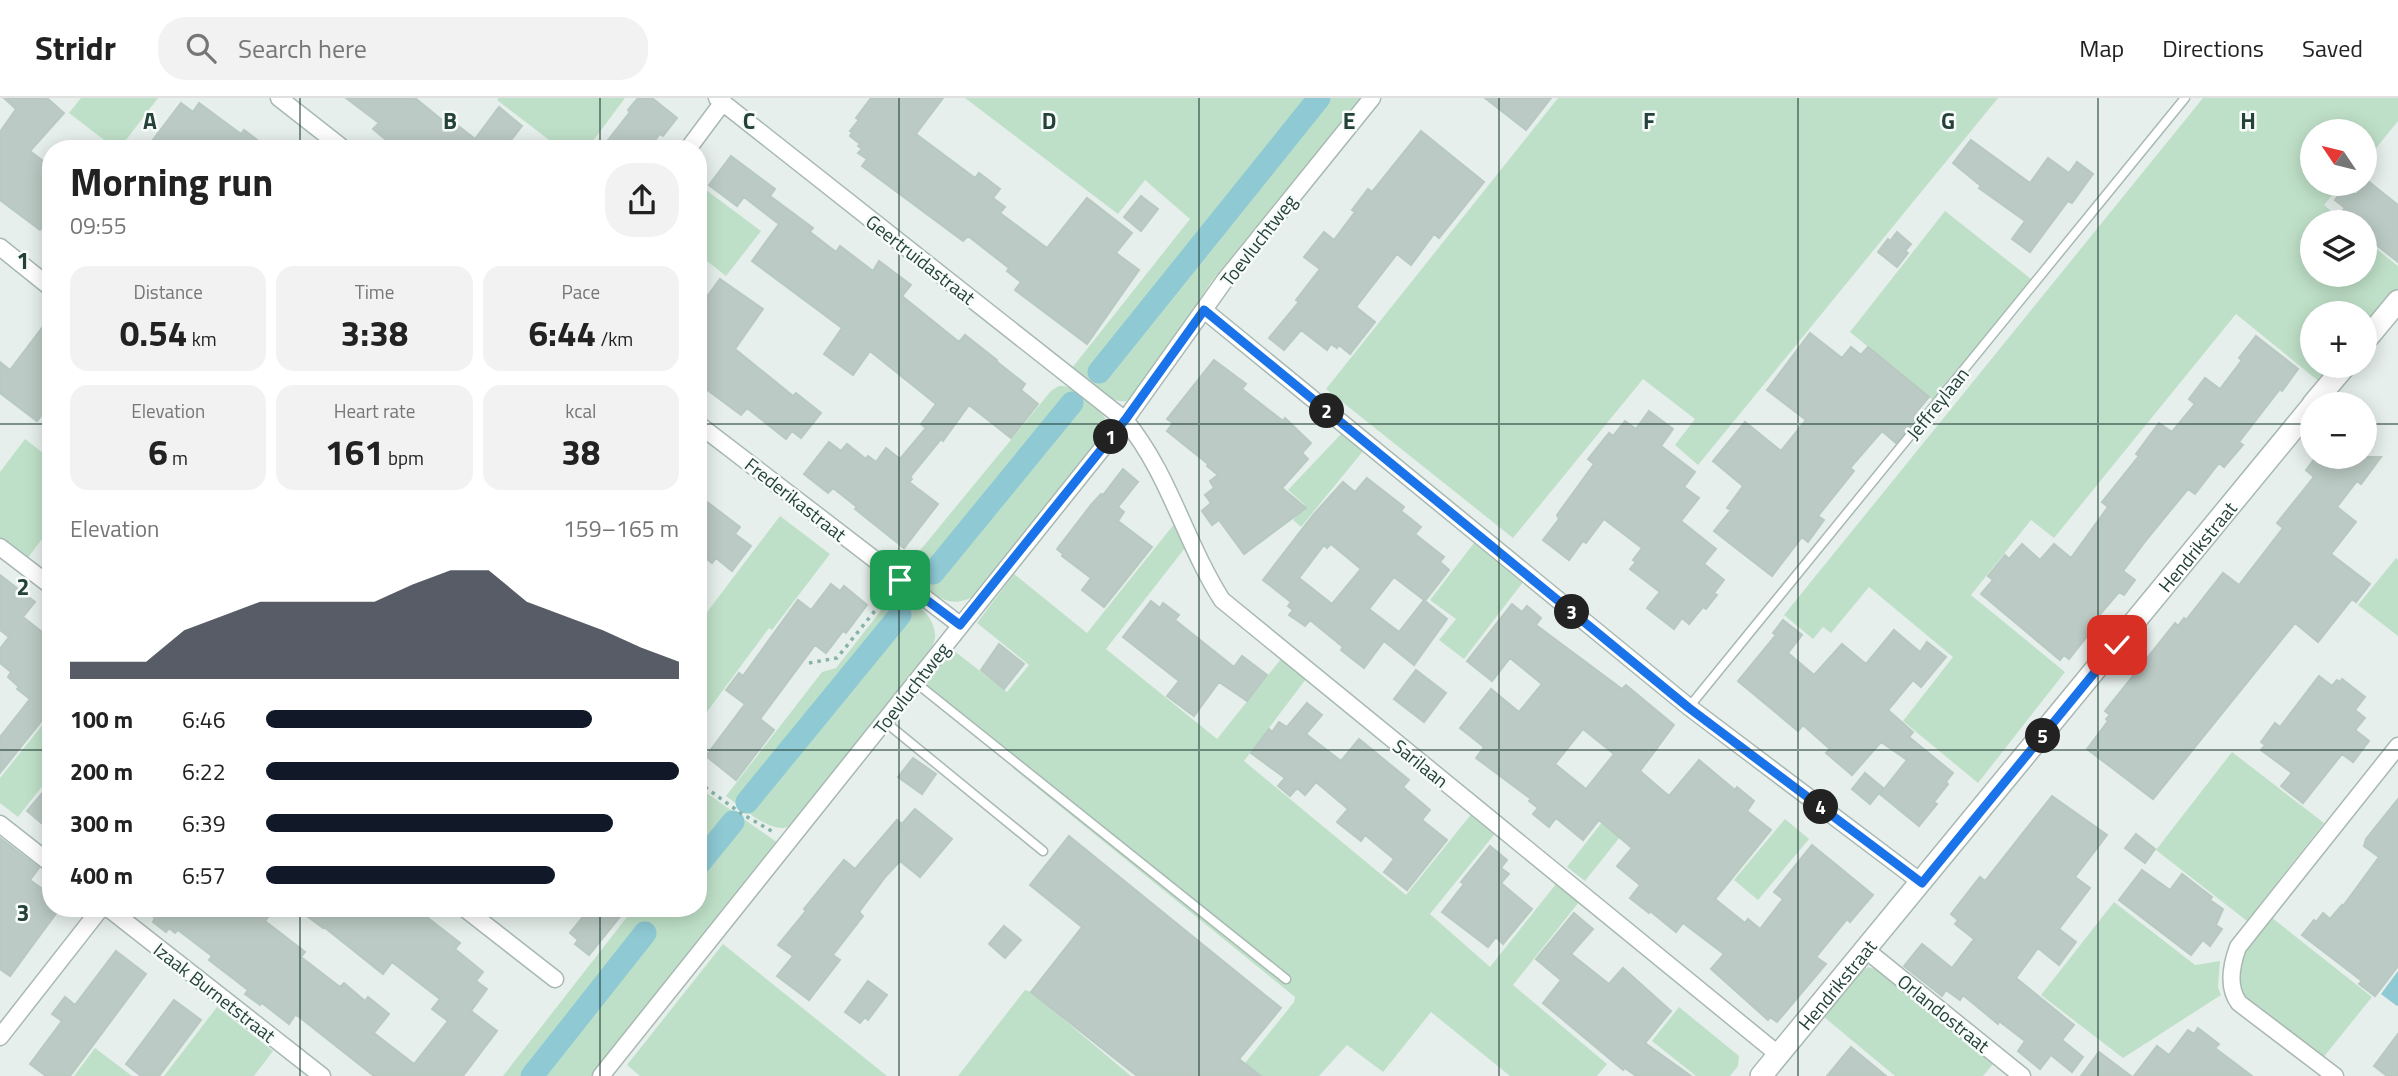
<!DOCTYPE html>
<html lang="en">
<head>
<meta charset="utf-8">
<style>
  body { margin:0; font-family:"Titillium Web",sans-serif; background:#f2f2f2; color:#222; height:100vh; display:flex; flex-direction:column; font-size:26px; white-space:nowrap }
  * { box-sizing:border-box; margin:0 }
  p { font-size:23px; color:#767676 }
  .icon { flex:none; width:38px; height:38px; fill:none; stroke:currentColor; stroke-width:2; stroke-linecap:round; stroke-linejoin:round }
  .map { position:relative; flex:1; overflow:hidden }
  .details { position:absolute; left:42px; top:42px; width:665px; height:777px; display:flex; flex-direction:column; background:#fff; border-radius:28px; box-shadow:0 4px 18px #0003 }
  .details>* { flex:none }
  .needle { width:46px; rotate:305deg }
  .buttons { position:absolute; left:2300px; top:21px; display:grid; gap:14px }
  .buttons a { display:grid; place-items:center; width:77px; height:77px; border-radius:50%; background:#fff; box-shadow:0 4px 18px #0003; font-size:35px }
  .pin { position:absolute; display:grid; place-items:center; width:60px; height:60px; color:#fff; margin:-30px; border-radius:14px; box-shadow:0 4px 10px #0006 }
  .km { position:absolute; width:35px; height:35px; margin:-18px; border-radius:50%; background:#222; color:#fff; font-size:19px; line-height:35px; text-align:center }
  .round { display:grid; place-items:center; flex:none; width:74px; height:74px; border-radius:28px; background:#f2f2f2 }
  .headline { display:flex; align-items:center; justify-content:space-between; height:119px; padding:0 28px }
  h1 { font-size:38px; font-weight:700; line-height:52px }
  .stats { display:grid; grid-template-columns:repeat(3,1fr); gap:10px; height:119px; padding:7px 28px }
  .stats div { display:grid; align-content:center; border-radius:18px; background:#f2f2f2; text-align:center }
  .stats b { font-size:35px; font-weight:700 }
  .stats small { font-size:19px; font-weight:400 }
  .stats p { font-size:19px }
  .chart { height:196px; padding:14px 28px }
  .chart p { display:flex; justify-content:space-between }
  .chart svg { width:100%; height:126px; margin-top:7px; fill:#111827; opacity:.7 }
  ul { padding:0 28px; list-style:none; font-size:23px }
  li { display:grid; grid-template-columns:112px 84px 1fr; align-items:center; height:52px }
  li i { height:18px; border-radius:9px; background:#111827 }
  header { display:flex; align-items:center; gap:42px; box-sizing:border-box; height:98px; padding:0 35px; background:#fff; border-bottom:2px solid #e0e0e0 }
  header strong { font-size:33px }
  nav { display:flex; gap:38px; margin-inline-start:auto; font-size:24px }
  .search { width:490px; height:63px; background:#f2f2f2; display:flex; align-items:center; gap:18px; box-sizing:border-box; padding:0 24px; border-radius:28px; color:#767676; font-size:26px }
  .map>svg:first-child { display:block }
  .green { fill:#bfe0c8 }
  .water { fill:#8ec9d4 }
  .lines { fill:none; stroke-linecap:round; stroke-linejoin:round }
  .canal { stroke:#8ec9d4; stroke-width:23 }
  .building { fill:#bbcac4; stroke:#b8c9c2; stroke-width:2; fill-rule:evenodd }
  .service-casing { stroke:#a8b8b2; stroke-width:11 }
  .minor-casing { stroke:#a8b8b2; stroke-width:19 }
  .tertiary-casing { stroke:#a8b8b2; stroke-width:24 }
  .path { stroke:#86b3a5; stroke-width:3.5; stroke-dasharray:3.5 5; stroke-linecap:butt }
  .service { stroke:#fff; stroke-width:8 }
  .minor { stroke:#fff; stroke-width:16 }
  .tertiary { stroke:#fff; stroke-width:21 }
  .route-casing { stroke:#fff; stroke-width:14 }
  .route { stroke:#1a73e8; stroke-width:9 }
  .grid { fill:none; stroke:#24423a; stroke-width:2; stroke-opacity:0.55 }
  .labels { text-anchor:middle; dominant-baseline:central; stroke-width:5; stroke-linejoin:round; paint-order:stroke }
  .street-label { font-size:19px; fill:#24423a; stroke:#f7fbf9 }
  .grid-label { font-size:23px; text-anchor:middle; font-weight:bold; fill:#24423a; stroke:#f7fbf9; stroke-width:5; stroke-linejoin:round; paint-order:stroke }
</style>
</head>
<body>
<header>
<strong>Stridr</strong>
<div class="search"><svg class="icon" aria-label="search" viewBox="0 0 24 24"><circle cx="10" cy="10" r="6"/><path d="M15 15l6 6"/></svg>Search here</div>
<nav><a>Map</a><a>Directions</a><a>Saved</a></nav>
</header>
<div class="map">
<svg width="2398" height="978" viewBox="0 0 2398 978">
  <rect width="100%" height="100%" fill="#e6efeb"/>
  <path class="green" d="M81,0H158L119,51H116L69,15Z
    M499,0H625L587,51H561L497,2Z
    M965,0H1361L1211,184L1142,288C1139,292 1135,298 1130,301C1115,312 1084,280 1072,270L1190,121L1145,82L1118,116Z
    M1558,0H1998L1698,367L1675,347L1695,321L1643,281L1513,440L1326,291Z
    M2203,0H2398V23L2364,65V33H2312V86H2341L2324,107L2344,124H2312V177H2364V141L2398,168V193L2364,234V215H2312V268H2337L2322,286L2236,216L2054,440L2031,422L1971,497L2065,574L1978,685L1903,623L1953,559L1869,489L1831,535L1823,529L1813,541L1784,517Z
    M698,86L761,133L726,178L698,156Z
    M1945,113L2031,181L1933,302L1850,234Z
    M1059,288C1080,287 1101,307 1108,327L1105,334L972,499C947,513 930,493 911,478L913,461L1051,293Z
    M1342,335L1363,353L1301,429L1293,422L1305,407L1288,392Z
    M25,341L51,361V429L27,461L0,440V374Z
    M780,418L830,456L772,532L769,530L698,626V526Z
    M1175,425L1185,450L1106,551L1217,641L1281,561L1306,581L1244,663L1406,797L1473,714L1497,733L1430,816L1490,869L1556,786L1579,804L1513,887L1607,966L1597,978H1510L1431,914L1383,974L1347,947L1319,978H1262L1245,965L1294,904L1295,899L1014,671L1010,664L922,592L953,552L1007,594L1029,567L977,525L1014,476L1087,535Z
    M1474,445L1523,484L1464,561L1439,542L1456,521L1430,502Z
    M2396,460L2398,462V538L2358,507Z
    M897,492C912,500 934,517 935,536C936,542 932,548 930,553L789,728C773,738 740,708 726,698L822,574L836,570Z
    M48,620L51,622V677L18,719L0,705V680Z
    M2232,654L2324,725L2247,823L2156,752Z
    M698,689L778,745L593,978H503L634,810H698Z
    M1621,700L1639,715L1585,783L1567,769Z
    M1785,721L1809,741L1758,802L1734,782Z
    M2114,804L2195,867L2220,863L2218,889L2221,897L2123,960L2041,897Z
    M2271,819L2372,899L2322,961L2242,902L2237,872L2245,851Z
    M723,846L887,978H640L627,967Z
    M1868,869L1878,872L1994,965L1983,978H1895L1824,919L1863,872Z
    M1025,892L1031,894L1131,978H958Z
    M217,909L273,953L254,978H164Z
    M1679,909L1739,958L1738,968L1730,978H1696L1652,943Z
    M95,950L132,978H74Z"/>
  <path class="water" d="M2398,873V907L2397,908L2381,896Z"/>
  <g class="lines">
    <path class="canal" d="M1099,274L1319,0
      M933,475L1072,305
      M747,704L900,517
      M698,767L733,724
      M532,978L645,835"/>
  </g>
  <path class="building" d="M4,0H47L64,15L30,53L51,69V119L40,132L0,102V34L16,11Z
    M346,0H415L447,26L451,22L475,41L499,9L522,28L504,51H397L373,31L379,25Z
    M638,0H652L677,20L663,38L660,36L648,51H601L630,14L628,12Z
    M871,0H943L916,36L975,80L979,75L1000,91L993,100L1005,109L1000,115L1047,150L1087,100L1132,135L1116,155L1139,172L1087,246L1015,192L1021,184L1007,173L1009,170L968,138L963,143L862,68L867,61L858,55L862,51L858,48L860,46L850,38L852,34L850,33L859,22L856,20Z
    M1485,0H1551L1526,32Z
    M181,5L193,14L199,5L241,36L244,32L269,51H146Z
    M1421,33L1484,84L1439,140L1434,136L1411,167L1397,156L1356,209L1375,224L1350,256L1339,247L1337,250L1331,246L1327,252L1301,232L1284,252L1269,240L1299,204L1296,202L1320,171L1304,159L1324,134L1334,142L1355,114L1352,112L1368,91L1372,94Z
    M1971,42L2030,85L2048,60L2069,75L2077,64L2093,76L2072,105L2068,103L2030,154L2012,141L2025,123L1979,90L1981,88L1953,65Z
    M731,58L775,91L770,98L813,130L810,134L836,154L840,148L873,173L879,163L911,187L902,198L959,244L965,237L997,262L996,263L1025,286L1021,292L1038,306L1011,340L969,307L943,343L941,341L910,379L912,381L909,384L938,406L904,450L855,411L857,409L833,390L828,395L804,376L829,344L841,353L847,346L866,361L868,358L876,364L886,350L900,361L926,330L921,326L936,306L870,253L853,277L824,256L842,230L752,163L779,126L744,99L737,108L709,87Z
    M2368,83L2398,107V164L2364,137V124H2348L2339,117L2345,110L2335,102L2345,89L2356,97Z
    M1141,98L1158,111L1141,133L1124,119Z
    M1897,134L1911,146L1905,153L1908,155L1897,169L1878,154L1888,141L1890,143Z
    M720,181L763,211L735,251L793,298L796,295L821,315L801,340L792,333L786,341L747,310L741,317L698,285V273L706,262L698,257V211Z
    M51,218V305L37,323L0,295V264L10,272Z
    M1810,235L1842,260L1851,249L1861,257L1868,249L1929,299L1914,317L1916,320L1896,345L1882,333L1850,370L1854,373L1818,418L1824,422L1808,444L1802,439L1772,478L1714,433L1731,412L1727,410L1743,388L1713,363L1745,324L1781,353L1806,322L1767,292Z
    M2256,238L2298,271L2282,293L2280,291L2239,344L2243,347L2224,369L2219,365L2195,396L2188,391L2147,441L2123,473L2135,482L2124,497L2119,494L2085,534L2088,537L2069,561L2064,557L2060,562L1981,496L1993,482L1988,478L2005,457L2009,461L2022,446L2040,462L2054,446L2071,460L2108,409L2102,404L2139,358L2136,356L2159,325L2172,334L2195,306L2189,301L2205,280L2220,291L2242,262L2239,260Z
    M1214,262L1246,286L1242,291L1283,323L1285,320L1311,345L1302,355L1308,361L1282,390L1306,410L1244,456L1219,422L1212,427L1202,413L1211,405L1205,397L1214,390L1210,383L1218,377L1207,368L1208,366L1167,333L1173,325L1167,321Z
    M1649,313L1673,331L1661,348L1695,374L1684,389L1699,400L1681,423L1716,451L1704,466L1724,482L1714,495L1717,497L1706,511L1703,509L1689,526L1682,520L1674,531L1647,510L1660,494L1630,471L1636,464L1633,462L1642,450L1604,421L1586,445L1583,443L1569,462L1543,442L1559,421L1557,417L1594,366L1588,361L1609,335L1613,338L1625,323L1636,331Z
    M2316,359H2381L2361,386L2357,383L2337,409L2356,424L2331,456L2370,486L2356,504L2352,501L2318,544L2295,525L2153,701L2087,651L2108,623L2106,621L2110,617L2105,613L2175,525L2178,528L2184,520L2186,522L2223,475L2239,487L2283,430L2277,425L2314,379L2306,372Z
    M1123,371L1138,384L1118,409L1124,414L1118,423L1152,449L1104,509L1082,492L1091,480L1062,458L1063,456L1057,451L1091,407L1101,396L1103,397Z
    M1367,380L1404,409L1401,413L1421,429L1415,436L1444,459L1440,464L1449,472L1425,503L1447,521L1414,567L1384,543L1364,570L1341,552L1343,549L1310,522L1305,528L1289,517L1293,512L1288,508L1291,504L1263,482L1314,416L1343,384L1355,394ZM1331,446L1361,471L1332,506L1299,480L1324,447L1327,450ZM1394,479L1424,502L1399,534L1369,511Z
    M698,397L740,429L735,436L751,448L732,473L716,460L712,465L698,454Z
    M0,477L35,504L23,519L51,541V611L0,675V639L30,601L17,591L19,589L8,579L11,574L0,565V551L9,539L0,532Z
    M831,486L840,493L844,488L867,507L846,535L843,533L826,555L815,547L760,621L774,632L736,682L706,658L745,606L726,592L739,575L743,578L798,502L811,512Z
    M1151,503L1160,510L1163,505L1179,517L1175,522L1234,569L1242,558L1267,577L1247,603L1219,584L1194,618L1167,598L1179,583L1123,539Z
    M1512,506L1522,514L1527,508L1541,520L1536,527L1622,591L1626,587L1674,627L1640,673L1669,698L1699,662L1735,692L1737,689L1754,703L1747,713L1771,732L1715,801L1745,825L1748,821L1760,831L1783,801L1774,794L1812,747L1873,797L1850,824L1847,821L1816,859L1826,866L1777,924L1770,919L1768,922L1711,871L1724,856L1683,825L1676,834L1650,813L1649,815L1630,800L1640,787L1617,768L1632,750L1599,722L1583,742L1556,720L1549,729L1533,716L1538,710L1529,703L1531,701L1476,660L1484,649L1460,630L1491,591L1519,614L1542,586L1510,560L1492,583L1467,563ZM1583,631L1614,656L1586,691L1555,666Z
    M1783,522L1802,537L1788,555L1814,577L1842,546L1866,566L1894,532L1920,554L1927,544L1946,559L1921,589L1913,582L1888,612L1913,634L1909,639L1953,675L1946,684L1948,686L1934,704L1937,706L1919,728L1880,696L1907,662L1881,644L1852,677L1826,655L1830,651L1803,627L1798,633L1738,583L1776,537L1773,535Z
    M999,546L1024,566L1004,591L981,572Z
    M1416,572L1446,595L1424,624L1394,601Z
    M2319,578L2332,588L2337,582L2340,584L2342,581L2365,599L2355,612L2365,620L2355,632L2369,643L2353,664L2342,656L2303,705L2281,688L2292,675L2261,652L2265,647L2261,644L2275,625L2280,629Z
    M1307,605L1322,617L1306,636L1341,663L1359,641L1409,682L1403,689L1430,712L1422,722L1447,742L1407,792L1384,774L1394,761L1365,737L1361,743L1337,724L1348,711L1316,684L1305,697L1297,690L1290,698L1278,688L1285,680L1251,655L1269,631L1272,634L1279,624L1287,629Z
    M913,660L936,676L922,696L898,679Z
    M1865,675L1883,690L1870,706L1852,691Z
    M51,685V733L27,713Z
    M2052,698L2107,737L2075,779L2090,790L2059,831L2076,844L2059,867L2038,850L2016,880L2074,927L2062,942L2083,959L2072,974L2051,957L2040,971L2018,953L2025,943L1999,923L1998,926L1963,897L1960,902L1946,892L1942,898L1904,868L1922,846L1952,870L1974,841L1955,826L1958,822L1951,816L1980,779L1985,783Z
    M2398,701V868L2375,898L2359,886L2362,883L2302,837L2314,822L2316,824L2323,815L2330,821L2342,807L2343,808L2379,759L2364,748L2366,741Z
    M915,711L952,741L920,779L900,763L886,778L859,814L863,818L833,857L840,862L809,902L777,878L793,858L778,847L806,813L804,811L844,762L855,771L897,722L902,726Z
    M2136,736L2155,751L2145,765L2125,750Z
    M1069,738L1281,910L1239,961L1261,978H1137L1031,894L1082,829L1030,787Z
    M0,740L39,770L30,782L51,797V810H60L10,878L0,871Z
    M1490,748L1507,762L1501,770L1509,776L1501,785L1532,811L1503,846L1496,839L1488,849L1442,814L1464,786L1461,784Z
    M2142,772L2170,792L2182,776L2212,799L2210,802L2223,811L2216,827L2222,831L2210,848L2203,842L2191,857L2119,802Z
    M142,810H275L265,823L305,854L301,859L340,889L344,885L365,903L368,899L389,916L374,935L414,966L448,923L432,911L440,901L392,864L383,876L324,829L323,830L296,810H415L460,845L455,851L483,874L476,883L487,891L471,913L497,933L463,978H374L298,918L295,917L289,926L262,905L260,907L245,896L248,892L209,862L212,858L178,832L175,835L169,830L166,834L153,824L155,820Z
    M590,810H627L589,857L575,846L578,842L570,835Z
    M1574,815L1593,831L1571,856L1609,886L1623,870L1671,913L1645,945L1691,978H1636L1625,970L1623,972L1543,905L1561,882L1536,861Z
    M1004,828L1021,842L1005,860L989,846Z
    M116,853L146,876L70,978H46L30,966L62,923L52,916L65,899L75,907Z
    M868,883L887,897L868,922L865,919L860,925L845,914Z
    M174,902L201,922L159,978H141L126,966Z
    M2198,930L2219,946L2215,950L2252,978H2134L2157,948L2169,957L2188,932L2194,936Z
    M2398,936V978H2387L2374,968Z
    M1851,949L1886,978H1827Z
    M2099,954L2131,978H2081Z"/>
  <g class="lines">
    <defs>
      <path id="service" d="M915,584L1286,881
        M1689,609L2185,0
        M884,623L1043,753"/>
      <path id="minor" d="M279,0L344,51
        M717,0L1125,322C1169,375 1185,444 1222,502L1779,957
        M688,51L723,4
        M0,149L51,190
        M1204,212L1689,609L1922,785
        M698,326L960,527
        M0,449L51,488
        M0,726L51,766
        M108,810L322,978
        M464,810L555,881
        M1866,852L2022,978
        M0,939L101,810
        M601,978L1125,322L1225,182L1372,0
        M2335,978L2239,905C2227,889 2231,868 2238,849L2398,648"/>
      <g id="tertiary">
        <path d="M2364,244L2398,203"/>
        <path d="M2313,306L2345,268"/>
        <path id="s1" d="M1761,978L2312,308"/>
      </g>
    </defs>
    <use href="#service" class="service-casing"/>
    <use href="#minor" class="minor-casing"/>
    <use href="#tertiary" class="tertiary-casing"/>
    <path class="path" d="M809,565L837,560L890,494
      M698,684L742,716L775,735"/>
    <use href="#service" class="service"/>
    <use href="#minor" class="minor"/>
    <use href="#tertiary" class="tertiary"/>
  </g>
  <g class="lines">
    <defs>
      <path id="route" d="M900,482L960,527L1125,322L1204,212L1689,610L1922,785L2117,547"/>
    </defs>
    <use href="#route" class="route-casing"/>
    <use href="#route" class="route"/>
  </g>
  <path class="grid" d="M300,0V51M600,0V51M899,0V978M1199,0V978M1499,0V978M1798,0V978M2098,0V978M0,326H51M698,326H2312M2364,326H2398M0,652H51M698,652H2398M300,810V978M600,810V978"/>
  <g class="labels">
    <g class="street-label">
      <text transform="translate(1258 142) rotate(-52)">Toevluchtweg</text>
      <text transform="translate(921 161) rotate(38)">Geertruidastraat</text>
      <text transform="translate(1937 305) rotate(-51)">Jeffreylaan</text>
      <text transform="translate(796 401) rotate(38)">Frederikastraat</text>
      <text stroke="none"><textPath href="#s1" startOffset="686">Hendrikstraat</textPath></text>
      <text transform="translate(911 590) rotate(-52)">Toevluchtweg</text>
      <text transform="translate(1421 665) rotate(39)">Sarilaan</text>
      <text stroke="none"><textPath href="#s1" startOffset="119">Hendrikstraat</textPath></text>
      <text transform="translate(215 894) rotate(38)">Izaak Burnetstraat</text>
      <text transform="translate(1944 915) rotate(39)">Orlandostraat</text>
    </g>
  </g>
  <g class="grid-label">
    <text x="150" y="31">A</text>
    <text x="450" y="31">B</text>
    <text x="749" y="31">C</text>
    <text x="1049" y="31">D</text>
    <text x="1349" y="31">E</text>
    <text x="1649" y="31">F</text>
    <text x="1948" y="31">G</text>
    <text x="2248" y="31">H</text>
    <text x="23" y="171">1</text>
    <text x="23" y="497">2</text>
    <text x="23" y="823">3</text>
  </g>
</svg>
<div class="buttons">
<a><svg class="needle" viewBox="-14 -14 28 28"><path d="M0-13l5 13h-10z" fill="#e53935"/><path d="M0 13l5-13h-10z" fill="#767676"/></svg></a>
<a><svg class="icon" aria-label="layers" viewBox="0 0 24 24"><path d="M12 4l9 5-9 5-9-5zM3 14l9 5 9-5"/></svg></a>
<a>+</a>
<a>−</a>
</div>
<div class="pin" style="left:900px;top:482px;background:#1e9e55"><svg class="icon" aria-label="arrive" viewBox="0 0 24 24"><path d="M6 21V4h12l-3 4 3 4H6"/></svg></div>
<div class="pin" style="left:2117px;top:547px;background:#d93025"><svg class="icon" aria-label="check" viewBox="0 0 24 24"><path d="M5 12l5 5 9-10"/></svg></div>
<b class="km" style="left:1111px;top:339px">1</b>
<b class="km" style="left:1327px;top:313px">2</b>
<b class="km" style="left:1572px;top:514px">3</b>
<b class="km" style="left:1821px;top:709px">4</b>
<b class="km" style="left:2043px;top:638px">5</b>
<section class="details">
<div class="headline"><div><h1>Morning run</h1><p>09:55</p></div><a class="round"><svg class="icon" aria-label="share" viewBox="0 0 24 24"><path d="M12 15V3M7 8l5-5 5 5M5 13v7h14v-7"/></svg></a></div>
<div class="stats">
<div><p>Distance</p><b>0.54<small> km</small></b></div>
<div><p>Time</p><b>3:38</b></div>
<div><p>Pace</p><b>6:44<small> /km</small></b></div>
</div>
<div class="stats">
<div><p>Elevation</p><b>6<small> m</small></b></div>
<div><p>Heart rate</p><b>161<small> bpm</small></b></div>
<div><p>kcal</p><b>38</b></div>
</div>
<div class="chart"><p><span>Elevation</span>159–165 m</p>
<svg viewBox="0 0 160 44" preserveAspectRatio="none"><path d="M0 44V38L10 38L20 38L30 27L40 22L50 17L60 17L70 17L80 17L90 11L100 6L110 6L120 17L130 22L140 27L150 33L160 38V44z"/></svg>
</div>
<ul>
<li><b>100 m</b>6:46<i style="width:79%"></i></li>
<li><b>200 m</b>6:22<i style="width:100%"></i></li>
<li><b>300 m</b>6:39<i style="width:84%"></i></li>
<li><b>400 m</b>6:57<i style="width:70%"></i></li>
</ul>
</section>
</div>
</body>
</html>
